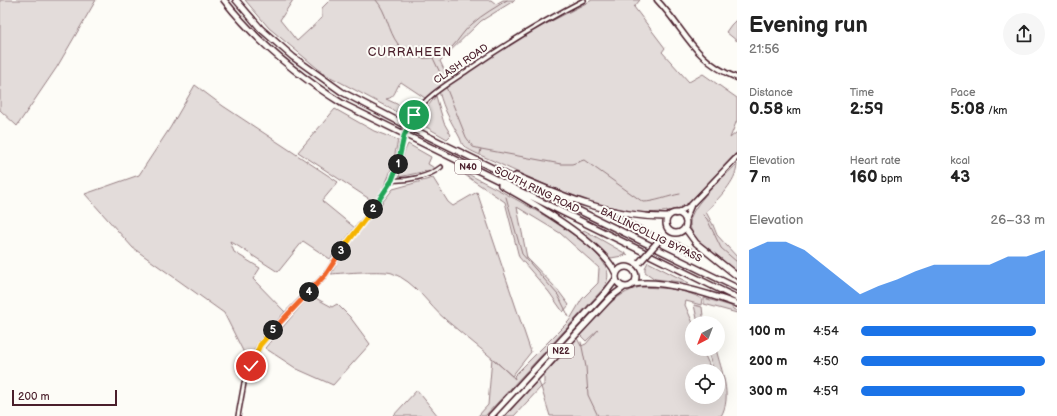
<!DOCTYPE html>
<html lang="en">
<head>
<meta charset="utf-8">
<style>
  body { margin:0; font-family:"Balsamiq Sans",sans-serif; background:#f6f6f6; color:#222; height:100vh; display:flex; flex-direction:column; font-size:15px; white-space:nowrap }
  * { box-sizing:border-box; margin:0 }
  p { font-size:13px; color:#767676 }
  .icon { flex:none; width:22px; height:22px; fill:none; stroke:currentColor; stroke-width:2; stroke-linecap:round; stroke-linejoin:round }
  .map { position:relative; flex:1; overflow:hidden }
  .details { display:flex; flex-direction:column; background:#fff; width:320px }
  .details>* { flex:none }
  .needle { width:26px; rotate:222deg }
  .controls { position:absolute; left:685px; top:316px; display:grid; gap:8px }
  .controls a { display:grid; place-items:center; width:40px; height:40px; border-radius:50%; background:#fff; box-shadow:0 4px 16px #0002; font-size:20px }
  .scale { position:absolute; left:12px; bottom:10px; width:105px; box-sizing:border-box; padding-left:4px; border:2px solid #4a1f2b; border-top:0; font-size:11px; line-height:14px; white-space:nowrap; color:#4a1f2b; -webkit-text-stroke:3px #fdfcf7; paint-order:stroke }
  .pin { position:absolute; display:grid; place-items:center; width:34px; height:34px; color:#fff; margin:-17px; border:2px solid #fff; border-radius:50%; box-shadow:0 1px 4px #0007 }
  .km { position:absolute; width:20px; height:20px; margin:-10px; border-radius:50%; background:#222; color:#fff; font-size:11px; line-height:20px; text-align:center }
  .round { display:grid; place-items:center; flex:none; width:42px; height:42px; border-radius:21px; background:#f6f6f6 }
  .head { display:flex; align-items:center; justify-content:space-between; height:68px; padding:0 12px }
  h1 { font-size:22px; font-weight:800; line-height:30px }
  .stats { display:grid; grid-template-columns:repeat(3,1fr); gap:6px; height:68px; padding:4px 12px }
  .stats div { display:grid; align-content:center }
  .stats b { font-size:17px; font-weight:800 }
  .stats small { font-size:11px; font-weight:400 }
  .stats p { font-size:11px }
  .chart { height:112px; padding:8px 12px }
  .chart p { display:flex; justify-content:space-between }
  .chart svg { width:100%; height:72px; margin-top:4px; fill:#1a73e8; opacity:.7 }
  ul { padding:0 12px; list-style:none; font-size:13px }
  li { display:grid; grid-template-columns:64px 48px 1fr; align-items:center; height:30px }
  li i { height:10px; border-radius:5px; background:#1a73e8 }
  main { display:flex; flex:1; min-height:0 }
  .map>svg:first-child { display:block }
  .green { fill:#e3dcda; stroke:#967e82 }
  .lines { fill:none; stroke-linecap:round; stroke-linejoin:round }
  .stream { stroke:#91777b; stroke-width:1 }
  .minor-casing { stroke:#4a1f2b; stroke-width:6 }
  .tertiary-casing { stroke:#4a1f2b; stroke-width:7 }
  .trunk-casing { stroke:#4a1f2b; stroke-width:8 }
  .minor { stroke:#fdfcf7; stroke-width:3 }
  .tertiary { stroke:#fdfcf7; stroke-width:4 }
  .trunk { stroke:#fdfcf7; stroke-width:5 }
  .minor-bridge-casing { stroke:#4a1f2b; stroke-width:6; stroke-linecap:butt }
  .trunk-bridge-casing { stroke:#4a1f2b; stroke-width:8; stroke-linecap:butt }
  .minor-bridge { stroke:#fdfcf7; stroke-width:3 }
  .trunk-bridge { stroke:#fdfcf7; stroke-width:5 }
  .split-1-casing { stroke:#fff; stroke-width:8 }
  .split-2-casing { stroke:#fff; stroke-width:8 }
  .split-3-casing { stroke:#fff; stroke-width:8 }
  .split-4-casing { stroke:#fff; stroke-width:8 }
  .split-5-casing { stroke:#fff; stroke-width:8 }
  .split-6-casing { stroke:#fff; stroke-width:8 }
  .split-1 { stroke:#22a559; stroke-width:5 }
  .split-2 { stroke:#22a559; stroke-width:5 }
  .split-3 { stroke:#f5b400; stroke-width:5 }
  .split-4 { stroke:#f0652b; stroke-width:5 }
  .split-5 { stroke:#f0652b; stroke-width:5 }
  .split-6 { stroke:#f5b400; stroke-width:5 }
  .labels { text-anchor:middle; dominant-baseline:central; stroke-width:4; stroke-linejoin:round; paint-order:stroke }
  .shield { fill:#fdfcf7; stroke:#806168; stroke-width:1 }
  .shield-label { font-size:9px; font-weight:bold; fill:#4a1f2b }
  .street-label { font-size:10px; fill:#4a1f2b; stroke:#fdfcf7 }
  .quarter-label { font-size:12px; letter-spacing:1px; fill:#4a1f2b; stroke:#fdfcf7 }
</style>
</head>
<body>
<main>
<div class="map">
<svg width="737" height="416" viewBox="0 0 737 416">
  <rect width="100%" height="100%" fill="#fdfcf7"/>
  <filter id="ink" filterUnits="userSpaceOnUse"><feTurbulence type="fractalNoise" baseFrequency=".025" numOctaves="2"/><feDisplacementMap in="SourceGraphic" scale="8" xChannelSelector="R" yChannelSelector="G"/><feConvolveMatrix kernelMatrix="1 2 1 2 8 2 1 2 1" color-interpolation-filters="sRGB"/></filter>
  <g filter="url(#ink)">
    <path class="green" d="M0,0H96L57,67L17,126L0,110Z
      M245,0H293L280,20L297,41L322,18V8L330,0H491L496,4L503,0H515L481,21L440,61L449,80L425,98L401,82C395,88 396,98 386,99L401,106L412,97L417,101L418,105L406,117L323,73L269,28Z
      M592,0H640L634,7L665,48L662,52L689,82L703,74L737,98V120L730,138L737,132V152L687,205C634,230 552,188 502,165C495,161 468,151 464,146C462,145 461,140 460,138C451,121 444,111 439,91L523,36Z
      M737,19V41L726,32L731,25Z
      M195,85L223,106L338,182L322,201L355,228L330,259L303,241L278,272L230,241L234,252L260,268L253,279L285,312L257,344L248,361L224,313L133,248L85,194L139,175L170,128Z
      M436,96L444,123L451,135L447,139L416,121Z
      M335,109L374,131L398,140C392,166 391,179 374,202L298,152Z
      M408,144L431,157L428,164L436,169L399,177L404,152Z
      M737,164C737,182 717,199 706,212L713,225L717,235L737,257V273C724,264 689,240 690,223C690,205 725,176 737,164Z
      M464,172C495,188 598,239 607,270C609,277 607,282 604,288L485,416H478L488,405L492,358L515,379L514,376L569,321L582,299L598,283L599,268L560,233L517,207L527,258L557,289L569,305L563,312L549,292L519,257L505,202L465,175Z
      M433,178L448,202L453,206L477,192L531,352L512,376C491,356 468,339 446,320C428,305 416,282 392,273C383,270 343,273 331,274L345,249L393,189Z
      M606,214L625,218L652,232L649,235Z
      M584,230L628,255L611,258L582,233Z
      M674,240L698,251L697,258L668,245L669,241Z
      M648,262L689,283L655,279L645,272V268Z
      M640,287C661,288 684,288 702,299L701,305L686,301L685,305L693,323L692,349H702L712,371H692V397H718V371H714L707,349H716C721,370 733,396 721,416H550L541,387L514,416H505L538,380L541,387L544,385V375L577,338L581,346L586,344L598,330L586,341L580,335C597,315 614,294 640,287Z
      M310,295L332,307L337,304L350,317L370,344L333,385L297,369L265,348Z
      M704,298L731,306L733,309L737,311V313L704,304Z
      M694,305L702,307L703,316L708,323H698Z
      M417,390L438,416H393Z"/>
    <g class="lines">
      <path class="stream" d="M376,0C387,12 388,31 398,44C411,62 436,63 452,47C459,40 464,30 472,24C483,14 495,8 507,0
        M433,58L445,83
        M446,87L466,137L473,147L481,149L480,154
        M481,149L561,164H572L584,160L643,202C655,202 668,196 680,194
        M506,197L522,254L558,295L569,317
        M703,215L707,219L721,248L737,262
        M581,342L586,367L588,395L598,416"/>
      <defs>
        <path id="minor" d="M414,115C428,94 448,84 468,70C506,44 543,21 584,0
          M392,180C407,181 429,177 441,167
          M238,416L244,383L260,345L287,314L326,274L344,246L379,201L396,171L401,146"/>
        <path id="tertiary" d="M657,0C687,32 693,60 737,78
          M676,214L691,205L737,157
          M685,220L691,206"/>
        <path id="trunk" d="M224,0C257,42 298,76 343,104L737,298
          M236,0L261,29L293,57L342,92L415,130L737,288
          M516,176C564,197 614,218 668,217
          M501,185C530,201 604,244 616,274
          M666 223a10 10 0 1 1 20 0a10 10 0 1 1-20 0Z
          M685,228L696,243L737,276
          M616 277a10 10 0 1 1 20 0a10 10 0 1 1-20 0Z
          M634,284C663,279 709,294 737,304
          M491,416L606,292L616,279
          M500,416L611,297L623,288"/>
      </defs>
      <use href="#minor" class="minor-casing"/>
      <use href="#tertiary" class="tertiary-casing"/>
      <use href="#trunk" class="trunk-casing"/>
      <use href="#minor" class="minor"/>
      <use href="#tertiary" class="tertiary"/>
      <use href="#trunk" class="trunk"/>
      <defs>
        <path id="minor-bridge" d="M401,146L406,130L414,115"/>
        <path id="trunk-bridge" d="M639,263L663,236"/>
      </defs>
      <use href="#minor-bridge" class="minor-bridge-casing"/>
      <use href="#trunk-bridge" class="trunk-bridge-casing"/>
      <use href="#minor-bridge" class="minor-bridge"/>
      <use href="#trunk-bridge" class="trunk-bridge"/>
    </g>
  </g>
  <g class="lines" filter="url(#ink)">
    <defs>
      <path id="split-1" d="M398,164L404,136L414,115"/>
      <path id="split-2" d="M373,209L392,180L398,164"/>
      <path id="split-3" d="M341,251L373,209"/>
      <path id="split-4" d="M309,292L326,274L341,251"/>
      <path id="split-5" d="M273,330L309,292"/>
      <path id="split-6" d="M251,366L260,345L273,330"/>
    </defs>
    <use href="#split-1" class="split-1-casing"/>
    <use href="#split-2" class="split-2-casing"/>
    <use href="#split-3" class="split-3-casing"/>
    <use href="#split-4" class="split-4-casing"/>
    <use href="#split-5" class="split-5-casing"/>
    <use href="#split-6" class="split-6-casing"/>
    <use href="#split-1" class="split-1"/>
    <use href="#split-2" class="split-2"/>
    <use href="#split-3" class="split-3"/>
    <use href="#split-4" class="split-4"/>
    <use href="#split-5" class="split-5"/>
    <use href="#split-6" class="split-6"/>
  </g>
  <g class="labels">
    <g class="shield">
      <rect x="455" y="160" width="26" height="14" rx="3"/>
      <rect x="548" y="344" width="26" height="14" rx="3"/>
    </g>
    <g class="shield-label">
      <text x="468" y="167">N40</text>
      <text x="561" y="351">N22</text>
    </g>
    <g class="street-label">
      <text transform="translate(461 64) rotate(-34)">CLASH ROAD</text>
      <text transform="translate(537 190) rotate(26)">SOUTH RING ROAD</text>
      <text transform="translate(651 235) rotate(26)">BALLINCOLLIG BYPASS</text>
    </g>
    <g class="quarter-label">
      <text x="410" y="52">CURRAHEEN</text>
    </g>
  </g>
</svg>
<div class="controls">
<a><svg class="needle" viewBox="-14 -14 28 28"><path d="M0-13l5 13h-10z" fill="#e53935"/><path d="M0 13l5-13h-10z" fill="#767676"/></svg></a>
<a><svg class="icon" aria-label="locate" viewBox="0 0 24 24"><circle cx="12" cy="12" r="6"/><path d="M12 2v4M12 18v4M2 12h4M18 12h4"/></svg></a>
</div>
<div class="scale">200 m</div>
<div class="pin" style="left:414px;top:115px;background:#1e9e55"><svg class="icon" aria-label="arrive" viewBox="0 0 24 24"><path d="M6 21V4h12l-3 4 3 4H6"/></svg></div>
<div class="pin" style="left:251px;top:366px;background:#d93025"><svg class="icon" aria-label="check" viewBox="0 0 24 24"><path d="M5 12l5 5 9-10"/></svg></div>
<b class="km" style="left:398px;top:164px">1</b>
<b class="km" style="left:373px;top:209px">2</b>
<b class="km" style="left:341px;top:251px">3</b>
<b class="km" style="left:309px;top:292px">4</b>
<b class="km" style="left:273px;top:330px">5</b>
</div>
<section class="details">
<div class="head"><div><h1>Evening run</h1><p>21:56</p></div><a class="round"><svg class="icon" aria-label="share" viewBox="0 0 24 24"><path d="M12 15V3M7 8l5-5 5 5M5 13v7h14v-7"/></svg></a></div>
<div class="stats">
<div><p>Distance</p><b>0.58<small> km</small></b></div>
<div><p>Time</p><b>2:59</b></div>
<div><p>Pace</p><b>5:08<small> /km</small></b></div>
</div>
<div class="stats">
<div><p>Elevation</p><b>7<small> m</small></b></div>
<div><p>Heart rate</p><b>160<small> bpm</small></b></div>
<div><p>kcal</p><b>43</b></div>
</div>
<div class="chart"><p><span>Elevation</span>26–33 m</p>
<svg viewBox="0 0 160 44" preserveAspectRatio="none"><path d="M0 44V11L10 6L20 6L30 11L40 20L50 29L60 38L70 33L80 29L90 24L100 20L110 20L120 20L130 20L140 15L150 15L160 11V44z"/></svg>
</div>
<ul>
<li><b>100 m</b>4:54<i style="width:95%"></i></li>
<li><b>200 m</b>4:50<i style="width:100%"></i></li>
<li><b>300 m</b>4:59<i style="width:89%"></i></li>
</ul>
</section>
</main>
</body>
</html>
